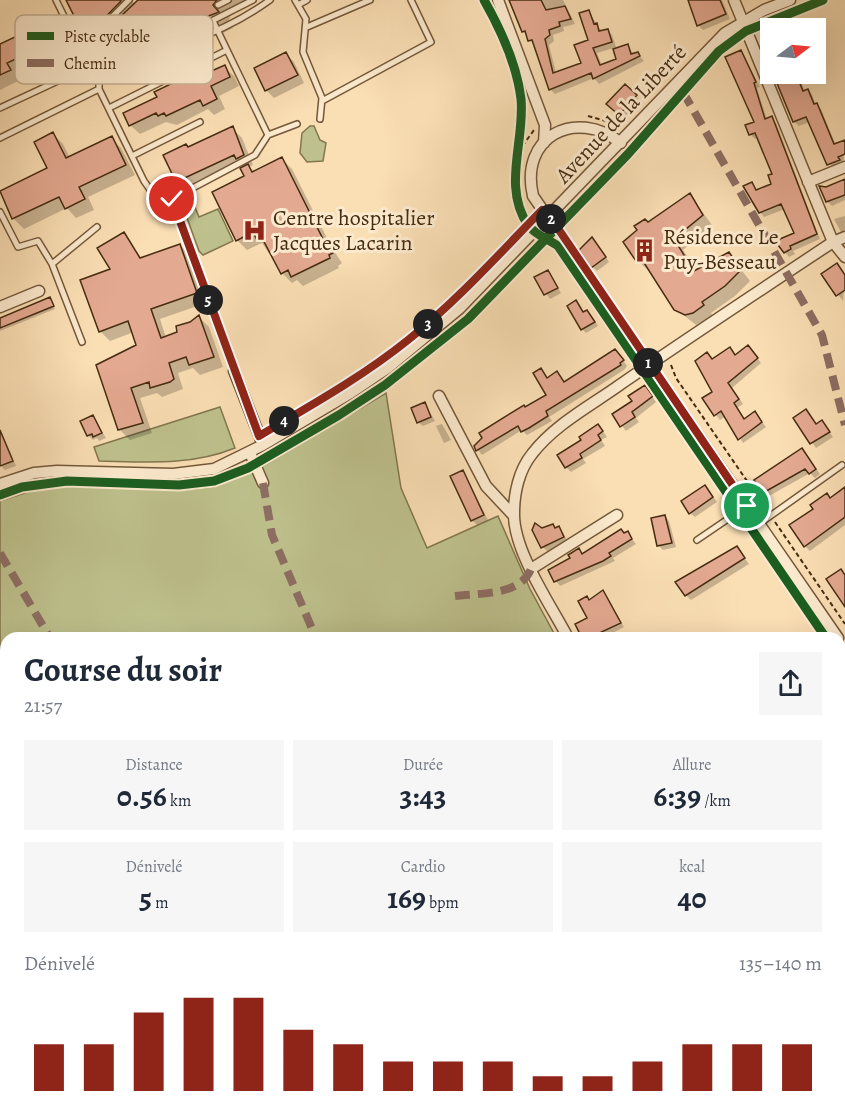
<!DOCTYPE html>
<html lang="fr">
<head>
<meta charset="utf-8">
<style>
  body { margin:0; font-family:Alegreya,serif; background:#f6f6f7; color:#1f2937; height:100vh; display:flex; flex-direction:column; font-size:22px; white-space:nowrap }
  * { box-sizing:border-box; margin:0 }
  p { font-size:20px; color:#747a83 }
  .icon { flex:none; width:33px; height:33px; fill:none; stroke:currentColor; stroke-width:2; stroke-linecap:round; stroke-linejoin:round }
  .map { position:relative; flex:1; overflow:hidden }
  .sheet { position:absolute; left:0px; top:632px; width:846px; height:488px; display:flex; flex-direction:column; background:#fff; border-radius:18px 18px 0 0; box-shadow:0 6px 24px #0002 }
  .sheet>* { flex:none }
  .needle { width:39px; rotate:74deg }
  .tools { position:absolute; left:760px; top:18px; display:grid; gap:12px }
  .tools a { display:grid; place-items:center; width:66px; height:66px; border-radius:0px; background:#fff; box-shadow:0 6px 24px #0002; font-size:30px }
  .pin { position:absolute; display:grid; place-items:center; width:51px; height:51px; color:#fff; margin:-26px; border:3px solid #fff; border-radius:50%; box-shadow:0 2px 6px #0007 }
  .km { position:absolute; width:30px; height:30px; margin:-15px; border-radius:50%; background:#222; color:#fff; font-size:16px; line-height:30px; text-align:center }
  .round { display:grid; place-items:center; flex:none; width:63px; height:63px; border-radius:0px; background:#f6f6f7 }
  .head { display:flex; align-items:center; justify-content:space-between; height:102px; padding:0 24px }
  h1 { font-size:33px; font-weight:700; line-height:45px }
  .figures { display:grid; grid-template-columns:repeat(3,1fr); gap:9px; height:102px; padding:6px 24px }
  .figures div { display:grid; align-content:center; border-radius:0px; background:#f6f6f7; text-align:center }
  .figures b { font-size:30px; font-weight:700 }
  .figures small { font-size:16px; font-weight:400 }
  .figures p { font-size:16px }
  .chart { height:168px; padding:12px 24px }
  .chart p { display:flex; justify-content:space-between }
  .chart svg { width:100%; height:108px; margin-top:6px; stroke:#8f2418; stroke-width:6 }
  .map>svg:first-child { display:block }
  .green { fill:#bec18d; stroke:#82764e; stroke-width:1.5 }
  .shadow { fill:#0003; fill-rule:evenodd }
  .building { fill:#e4a991; stroke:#462c10; stroke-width:1.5 }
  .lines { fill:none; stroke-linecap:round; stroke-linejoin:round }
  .lane-casing { stroke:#735839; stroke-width:8 }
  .street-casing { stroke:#735839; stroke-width:13 }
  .path { stroke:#462c10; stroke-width:2; stroke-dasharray:4.5 3; stroke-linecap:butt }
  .lane { stroke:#fceace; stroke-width:5 }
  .street { stroke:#fceace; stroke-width:10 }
  .quiet { stroke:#8d6e63; stroke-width:8; stroke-dasharray:15 8; stroke-linecap:butt }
  .cycleway-casing { stroke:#fceace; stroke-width:13 }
  .cycleway { stroke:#1b5e20; stroke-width:9 }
  .route-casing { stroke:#fff; stroke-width:12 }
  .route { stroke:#8f2418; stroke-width:8 }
  .labels { text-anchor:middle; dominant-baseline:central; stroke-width:6; stroke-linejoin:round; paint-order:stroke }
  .street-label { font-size:22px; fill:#462c10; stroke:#fceace }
  .poi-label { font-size:22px; fill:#462c10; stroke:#fceace; text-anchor:start }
  .key { fill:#fceace; stroke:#c5b195; stroke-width:1.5 }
  .key-label { font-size:16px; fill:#462c10 }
</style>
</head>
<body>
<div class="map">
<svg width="845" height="1118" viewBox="0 0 845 1118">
  <rect width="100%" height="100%" fill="#fadeb4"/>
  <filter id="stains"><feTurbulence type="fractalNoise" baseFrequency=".00333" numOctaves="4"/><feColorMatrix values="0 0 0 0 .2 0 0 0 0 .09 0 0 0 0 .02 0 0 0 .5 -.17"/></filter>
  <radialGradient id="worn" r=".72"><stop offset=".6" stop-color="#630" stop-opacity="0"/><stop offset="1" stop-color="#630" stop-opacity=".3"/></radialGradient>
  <path class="green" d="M310,126H314L320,140L326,143L323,161L307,162L300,153L302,133Z
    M192,200L199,217L218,209L233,241L203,255L199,251L186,215Z
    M386,393L401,488L427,548L498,516L530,589L556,637L6,638V1023L0,1020V501L37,489L66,486L183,490L213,487L263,466Z
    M220,407L235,448C191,466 146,462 99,461L94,447Z
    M234,1113H565L561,1118H234Z"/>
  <path class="shadow" d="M68,0H133L134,6L140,0H257L232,12L228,22L233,28L221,34L201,40L196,41L190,36L174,40L123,65L106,46L101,52L86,37Z
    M512,0H563L575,24L563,27L564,31L553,35L554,41L549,45L556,73L583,64L590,41L589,12L602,32L607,30L612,35L617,50L628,46L634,55L638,54L644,61L599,84L594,78L555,94L550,89L535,46L523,31ZM614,48L618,60L602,66L597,53Z
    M693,0H722L730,19L703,30L698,25Z
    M39,26L45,32L50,30L65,50L16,73L20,80L0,90V43L3,44Z
    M816,31L822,46L816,51Z
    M741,52L760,87L757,88L767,120L771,118L776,123L820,239L793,251L795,254L789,257L785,252L796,234L785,209L764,217L760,212L751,184L757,191L773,185L774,175L758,137L755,139L750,134L756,123Z
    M286,54L294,62L304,83L274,98L266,90Z
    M224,67L234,76L239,86L219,96L225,109L214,115L208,109L177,125L166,122L140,134L130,125L159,98L188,77L193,82Z
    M783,74H798L805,92L808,90L812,95L816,105L821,109L835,143L845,139L843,165L833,169L810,122L799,126L794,122Z
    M625,86L641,101L624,119L608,104Z
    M232,128L242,138L253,165L249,167L254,172L282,159L292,169L332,248L342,263L338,266L339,268L303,286L297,280L292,283L282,273L262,243L247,250L237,240L246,177L243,165L188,191L178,181L189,148Z
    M53,134L63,144L70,158L111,138L121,148L135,175L88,197L94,210L76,218L67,208L24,229L14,219L0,192L49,169Z
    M845,180V200L832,206L827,201L826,188Z
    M690,195L712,225L683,250L697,271L729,254L750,281L735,296L711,313L713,316L696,325L676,309L650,269L648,270L637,260L625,242Z
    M845,216V232L842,234L834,219Z
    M123,234L142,259L180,245L190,255L206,303L160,319L166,338L179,333L199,317L209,327L223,367L200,375L193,368L178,373L183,389L162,397L157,393L140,398L152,433L130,440L120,430L138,346L134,332L110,341L100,331L112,270Z
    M596,243L609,262L597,271L593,267Z
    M842,270L845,275L843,301L823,274Z
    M548,272L561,293L550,299L536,278Z
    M49,299L55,309L0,331V319Z
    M576,302L584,313L587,311L591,315L598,326L586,333L582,329Z
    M730,349L736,356L753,352L761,363L732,388L743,404L737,408L745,420L755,413L766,427L743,443L726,416L720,420L704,399L714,392L713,361Z
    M620,356L627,366L624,370L549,417L552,421L527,435L522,430L482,455L478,450L476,446L548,395L541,370L548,379L557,373L565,383Z
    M649,392L656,402L636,418L639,422L626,431L614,415Z
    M425,404L435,421L423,426L418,422Z
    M806,411L817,425L822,422L833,437L816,448L795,418Z
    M93,417L106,438L99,441L97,438L93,440L88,435Z
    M442,424L451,440L444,443L436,426Z
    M0,429L16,466L5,470L0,465Z
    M602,430L607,437L601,440L605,446L583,459L586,463L571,472L566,467Z
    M806,455L820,474L815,478L810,473L769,496L764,492Z
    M463,472L488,520L477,525L472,520Z
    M845,489V525L810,551L805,546L831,499Z
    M709,491L717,502L695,517L690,513Z
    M665,516L669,521L676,547L663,550L658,545Z
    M553,525L563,533L568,542L547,551L543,547L542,530Z
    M627,533L636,544L613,558L615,561L560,586L556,581L550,571L572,558L579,550L584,554Z
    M737,548L749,564L691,600L686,595Z
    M603,592L624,627L603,638H584L589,618L587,598L590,601Z
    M840,1058L845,1060V1078L840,1076Z
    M661,1113H678V1118H661Z
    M798,1113H826L842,1118H805Z"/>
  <path class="building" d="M66,0H121V1L85,38Z
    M138,0H217L213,5L219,12L185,25L179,26L174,21L158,25L107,50L100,36Z
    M509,0H541L546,10L565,6L571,19L559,22L560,26L549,30L550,35L545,39L553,73L581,63L574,45L588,40L579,13L589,10L594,24L597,23L599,31L608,29L612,42L593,48L600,65L616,59L613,49L628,44L631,54L638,52L640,56L593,79L591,73L549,90L532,40L528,41L525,31L522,32Z
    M688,0H720L726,14L697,26Z
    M40,25L43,31L50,28L56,40L7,63L11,70L0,75V44Z
    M741,50L756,82L754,83L765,119L772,116L817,234L790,246L791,249L784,253L775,241L794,233L781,204L759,213L743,186L752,182L756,190L771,184L768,175L772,174L755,133L749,135L745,125L754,122L725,57Z
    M286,52L298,75L265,91L254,68Z
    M225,65L230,77L211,86L217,99L203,106L200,100L166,116L164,113L158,116L156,113L129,126L123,113L157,97L154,92L189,75L191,80Z
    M781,74H796L803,91L808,89L814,104L817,103L834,144L845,140V154L838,157L840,160L827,165L806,117L793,122L774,76Z
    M625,84L637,95L619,115L606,104Z
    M233,126L244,155L236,159L234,155L176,182L163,155L186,144L188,147Z
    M53,132L66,158L112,136L126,165L79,187L85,199L65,209L59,197L12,219L0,191L47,168L34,142Z
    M282,157L325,243L328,242L333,253L329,255L330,258L291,277L288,270L281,274L262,238L257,240L253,232L236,241L212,192L244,176L240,168L248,164L252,172Z
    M845,179V195L826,202L819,186L826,187Z
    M690,193L703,215L674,239L694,271L729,252L741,270L725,286L702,302L704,305L693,313L685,315L674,310L641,258L636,261L623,242L637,230L634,226L645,219L648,222Z
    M124,232L140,258L180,244L197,293L151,309L161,338L177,332L176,326L190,322L199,315L214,357L189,365L186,357L169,363L174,379L170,382L150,388L149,382L131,388L143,423L118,430L96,365L136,345L128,321L99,332L80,280L110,269L97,248Z
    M592,237L606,257L591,268L579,250Z
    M837,263L845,275V290L836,296L821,274Z
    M548,270L558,288L544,295L534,277Z
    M50,297L54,306L0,328V318Z
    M576,300L583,312L587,310L595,322L581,330L567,306Z
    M748,345L758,358L728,383L739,399L734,403L744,419L755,411L762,422L738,440L721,411L714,416L702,398L712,392L695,361L707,352L712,359L730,347L735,355Z
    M615,349L624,360L620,363L621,365L546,411L548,416L529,428L521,432L518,426L476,451L474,446L482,438L479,433L524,405L525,407L546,395L533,373L541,368L547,378L557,371L564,382Z
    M645,385L653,396L632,412L635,417L620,427L612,414L632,401L628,396Z
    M425,402L431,417L417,423L411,408Z
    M806,409L816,424L822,420L830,432L810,444L793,418Z
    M93,415L102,433L93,437L92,434L87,436L80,421Z
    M598,424L603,431L598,435L601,440L580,454L582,458L565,468L557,455L581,440L579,437Z
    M0,430L13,461L0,466Z
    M802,448L816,469L809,474L805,469L763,493L754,480Z
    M463,470L484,515L471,521L450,476Z
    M705,485L713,497L689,514L681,501Z
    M845,487V517L804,547L789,525L813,509L810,505L827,493L830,498Z
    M665,515L672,543L657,546L651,518Z
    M535,523L542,528L553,524L555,528L559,526L564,537L541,548L532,530Z
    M621,529L624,533L628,531L632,539L609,553L611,556L603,561L554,582L548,570L570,558L568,555L579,548L582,554Z
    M737,546L745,558L685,596L675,582Z
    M841,569L845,575V607L826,579Z
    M603,590L621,623L597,634L599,638H582L575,624L587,618L578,601L587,596L589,600Z"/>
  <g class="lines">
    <defs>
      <path id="lane" d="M56,0L80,49L93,57
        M295,0L306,19L303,52L322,98L320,119
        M218,5L228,0
        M298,5L307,0
        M213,21L268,135
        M307,27L370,0
        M149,44L157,34L174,26
        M80,49L129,0
        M89 63a7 7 0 1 1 14 0a7 7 0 1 1-14 0Z
        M102,59L190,32L253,0
        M103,65C162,53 220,36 270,0
        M99,69V89L144,181L151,191L172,199L234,371
        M173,77L227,50
        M322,101L431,42L411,0
        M0,108L90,66
        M109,108L165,80
        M0,138L99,89
        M132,156L200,122
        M172,199L255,155L268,135L297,124
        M0,212L18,247L38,241L52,264L82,342
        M52,264L97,227
        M759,524L842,465
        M697,540L747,506"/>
      <path id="street" d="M498,0L545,125L544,143
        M734,0L833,242L845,257
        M621,143C575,107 519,137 533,196L838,638
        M808,182L845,167
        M0,307L39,291
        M234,371L263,445
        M439,396L486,486L514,516
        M250,453L263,483
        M0,484L34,473L57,471L173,474L214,469L263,445L349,394L389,367L459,309L725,33L764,10L790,0
        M531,569L617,515
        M568,638C551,605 513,551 514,513C514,493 519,470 532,454C555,424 592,405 621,384C691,336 762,289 833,242L845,237
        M840,670L845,666
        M840,1089L845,1091
        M686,1113V1118"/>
    </defs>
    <use href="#lane" class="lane-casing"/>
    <use href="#street" class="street-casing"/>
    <path class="path" d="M588,116L609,122
      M518,152L534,130
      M671,365L676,378L767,510
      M775,522L845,624"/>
    <use href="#lane" class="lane"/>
    <use href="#street" class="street"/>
    <path class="quiet" d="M683,92L822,335L845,425
      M263,483L272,535L316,638
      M0,553L50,638
      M455,596C479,593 520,596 531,569
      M0,848L6,850
      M840,925L845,923
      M445,1113L450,1118"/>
    <defs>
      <path id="cycleway" d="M484,0C501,30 517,65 521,99C525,141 502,187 528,225C535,235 548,239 558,246L826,638
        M0,495L22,487L67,481L179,485L214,481L248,468L339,415L385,385L468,319L628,154L719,51L746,31L823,0"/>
    </defs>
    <use href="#cycleway" class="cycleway-casing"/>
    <use href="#cycleway" class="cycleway"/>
  </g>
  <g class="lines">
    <defs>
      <path id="route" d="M172,199L259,436C310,406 362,377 408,340C457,301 499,254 542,210L557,227L747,506"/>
    </defs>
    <use href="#route" class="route-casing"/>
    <use href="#route" class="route"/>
  </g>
  <defs>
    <symbol id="hospital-bare" viewBox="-9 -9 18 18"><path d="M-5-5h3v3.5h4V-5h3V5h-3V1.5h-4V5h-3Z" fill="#8f2418" stroke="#fceace" stroke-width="2.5" paint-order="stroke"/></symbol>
    <symbol id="building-bare" viewBox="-9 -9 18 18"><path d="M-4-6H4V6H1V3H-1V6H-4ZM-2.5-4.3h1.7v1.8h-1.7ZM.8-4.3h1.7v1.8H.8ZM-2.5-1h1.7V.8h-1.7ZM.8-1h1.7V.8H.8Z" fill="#8f2418" stroke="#fceace" stroke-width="2.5" paint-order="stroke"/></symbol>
  </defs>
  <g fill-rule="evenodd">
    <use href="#hospital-bare" x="238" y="214" width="33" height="33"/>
    <use href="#building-bare" x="628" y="234" width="33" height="33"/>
  </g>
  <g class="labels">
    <g class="street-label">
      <text transform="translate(621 114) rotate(-47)">Avenue de la Liberté</text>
    </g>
    <g class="poi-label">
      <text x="273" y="218">Centre hospitalier<tspan x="273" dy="25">Jacques Lacarin</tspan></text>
      <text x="663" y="237">Résidence Le<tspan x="663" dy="25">Puy-Besseau</tspan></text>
    </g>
  </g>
  <rect x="15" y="15" width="198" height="69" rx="9" class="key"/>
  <rect x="27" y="32" width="27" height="8" fill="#1b5e20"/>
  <rect x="27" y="59" width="27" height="8" fill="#8d6e63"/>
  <g class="key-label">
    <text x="64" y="42">Piste cyclable</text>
    <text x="64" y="69">Chemin</text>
  </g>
  <rect width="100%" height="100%" filter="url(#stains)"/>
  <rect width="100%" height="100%" fill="url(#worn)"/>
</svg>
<div class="tools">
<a><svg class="needle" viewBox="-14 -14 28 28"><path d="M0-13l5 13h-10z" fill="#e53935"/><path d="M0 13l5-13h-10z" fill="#747a83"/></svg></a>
</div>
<div class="pin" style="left:747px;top:506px;background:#1e9e55"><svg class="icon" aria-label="arrive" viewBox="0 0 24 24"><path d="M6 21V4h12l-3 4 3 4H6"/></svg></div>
<div class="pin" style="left:172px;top:199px;background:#d93025"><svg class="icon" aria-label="check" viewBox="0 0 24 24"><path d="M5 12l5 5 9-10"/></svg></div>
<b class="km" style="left:648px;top:363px">1</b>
<b class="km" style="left:551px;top:219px">2</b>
<b class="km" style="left:428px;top:324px">3</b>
<b class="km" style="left:284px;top:421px">4</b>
<b class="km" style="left:208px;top:300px">5</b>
<section class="sheet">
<div class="head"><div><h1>Course du soir</h1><p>21:57</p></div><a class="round"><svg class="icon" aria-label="share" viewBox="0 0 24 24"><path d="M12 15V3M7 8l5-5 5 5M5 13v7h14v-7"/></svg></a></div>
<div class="figures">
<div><p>Distance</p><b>0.56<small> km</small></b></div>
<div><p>Durée</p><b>3:43</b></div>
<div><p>Allure</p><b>6:39<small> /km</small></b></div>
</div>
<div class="figures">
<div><p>Dénivelé</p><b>5<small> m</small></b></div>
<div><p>Cardio</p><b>169<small> bpm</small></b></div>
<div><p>kcal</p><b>40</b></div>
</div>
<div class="chart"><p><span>Dénivelé</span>135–140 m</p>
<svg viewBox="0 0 160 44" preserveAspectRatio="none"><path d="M5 44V25M15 44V25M25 44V12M35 44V6M45 44V6M55 44V19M65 44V25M75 44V32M85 44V32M95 44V32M105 44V38M115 44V38M125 44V32M135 44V25M145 44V25M155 44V25"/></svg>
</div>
</section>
</div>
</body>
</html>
